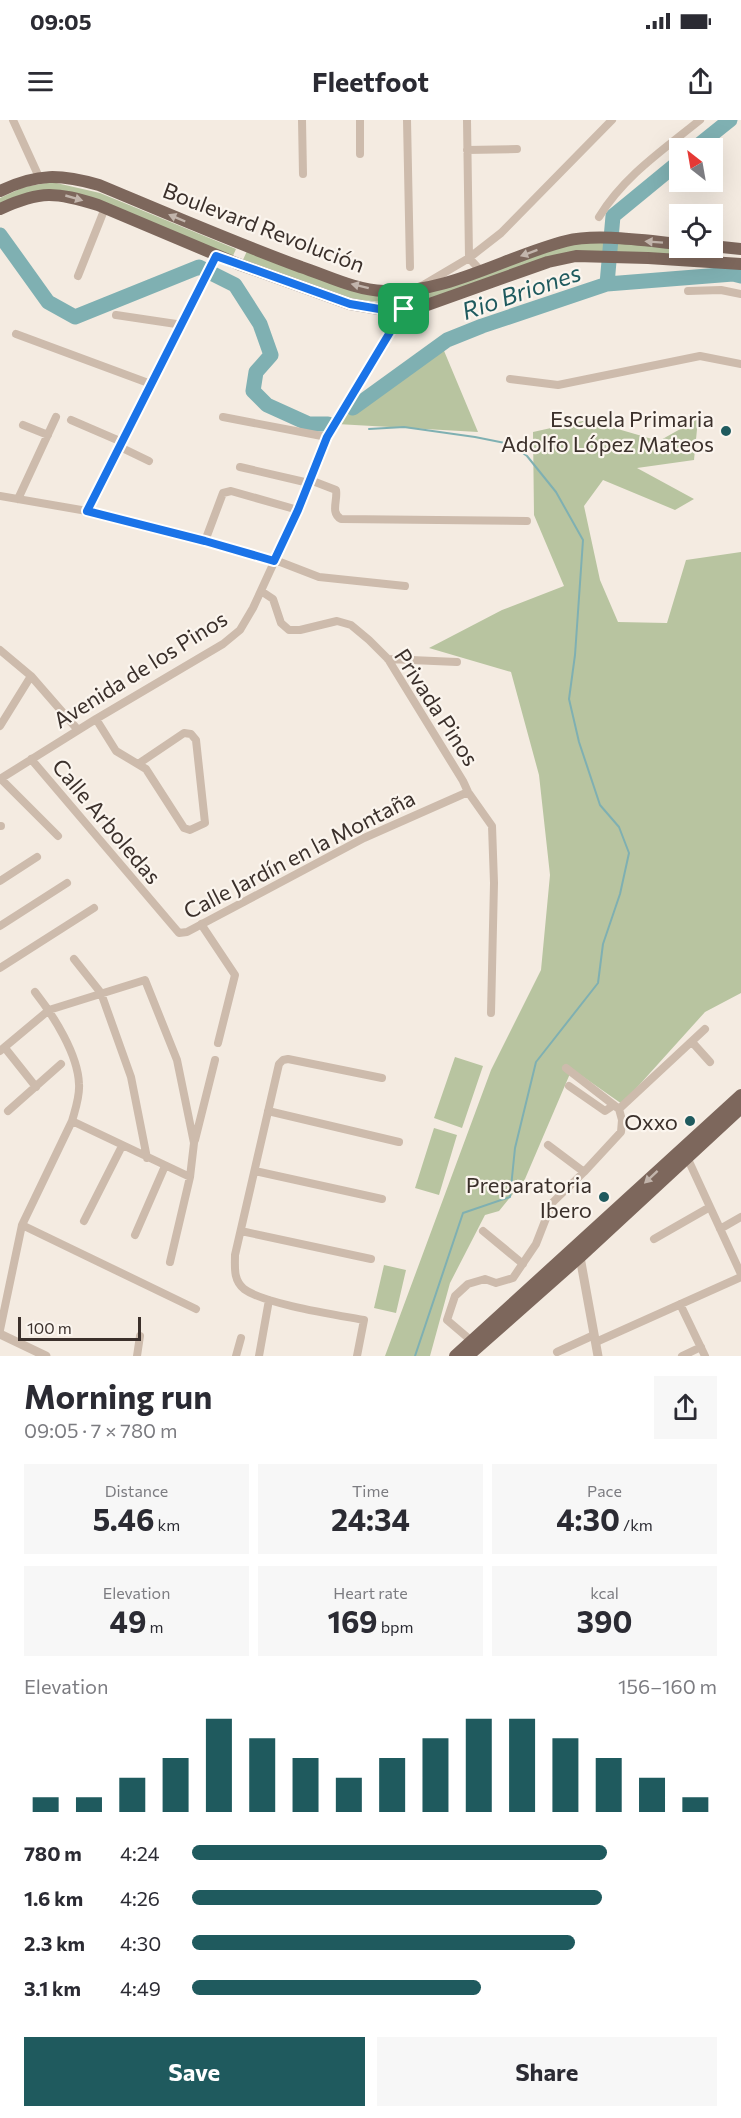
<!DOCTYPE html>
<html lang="en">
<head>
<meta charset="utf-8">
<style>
  body { margin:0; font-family:Commissioner,sans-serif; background:#f7f7f7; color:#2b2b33; height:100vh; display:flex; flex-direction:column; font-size:22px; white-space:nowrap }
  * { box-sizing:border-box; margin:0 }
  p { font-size:20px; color:#7c7c81 }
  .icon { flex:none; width:33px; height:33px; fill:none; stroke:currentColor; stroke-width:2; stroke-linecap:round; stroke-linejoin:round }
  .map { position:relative; height:1236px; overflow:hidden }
  .sheet { display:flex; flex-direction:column; background:#fff; flex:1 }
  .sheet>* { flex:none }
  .needle { width:39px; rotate:329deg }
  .controls { position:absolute; left:669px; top:18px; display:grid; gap:12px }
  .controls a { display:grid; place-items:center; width:54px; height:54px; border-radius:0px; background:#fff; box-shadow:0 6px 24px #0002; font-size:30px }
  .scale { position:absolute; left:18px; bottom:15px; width:123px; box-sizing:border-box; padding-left:6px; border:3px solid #3b302b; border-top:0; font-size:16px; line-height:21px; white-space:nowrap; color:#3b302b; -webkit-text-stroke:4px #fbf5ee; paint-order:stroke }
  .pin { position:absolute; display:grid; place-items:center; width:51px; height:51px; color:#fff; margin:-26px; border-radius:12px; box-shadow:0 3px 9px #0006 }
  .round { display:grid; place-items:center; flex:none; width:63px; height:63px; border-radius:0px; background:#f7f7f7 }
  .head { display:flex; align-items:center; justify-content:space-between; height:102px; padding:0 24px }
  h1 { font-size:33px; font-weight:700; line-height:45px }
  .metrics { display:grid; grid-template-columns:repeat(3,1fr); gap:9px; height:102px; padding:6px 24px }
  .metrics div { display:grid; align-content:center; border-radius:0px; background:#f7f7f7; text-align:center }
  .metrics b { font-size:30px; font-weight:700 }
  .metrics small { font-size:16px; font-weight:400 }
  .metrics p { font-size:16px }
  .chart { height:168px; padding:12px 24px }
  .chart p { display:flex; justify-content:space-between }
  .chart svg { width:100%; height:108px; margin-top:6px; stroke:#1f5a5e; stroke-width:6 }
  .cta { display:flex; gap:12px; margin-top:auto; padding:12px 24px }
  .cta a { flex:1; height:69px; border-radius:0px; background:#1f5a5e; color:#fff; font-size:24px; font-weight:700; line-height:69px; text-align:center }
  .cta a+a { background:#f7f7f7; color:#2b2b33 }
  ul { padding:0 24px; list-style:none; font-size:20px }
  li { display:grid; grid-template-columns:96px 72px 1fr; align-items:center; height:45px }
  li i { height:15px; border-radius:8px; background:#1f5a5e }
  .status { display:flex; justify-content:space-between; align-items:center; height:42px; padding:0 30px; background:#fff; direction:ltr }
  .status svg { height:16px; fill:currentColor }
  header { display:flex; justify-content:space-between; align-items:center; height:78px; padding:0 24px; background:#fff; font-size:27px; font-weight:700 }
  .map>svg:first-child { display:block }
  .green { fill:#b8c4a0 }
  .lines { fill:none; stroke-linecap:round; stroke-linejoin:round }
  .stream { stroke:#7fb0b2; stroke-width:2 }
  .river { stroke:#7fb0b2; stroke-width:15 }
  .minor { stroke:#cdbbac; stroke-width:8 }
  .tertiary { stroke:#cdbbac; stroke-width:9 }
  .primary { stroke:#7d675c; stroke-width:12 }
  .oneway { fill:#c2b5ac }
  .route-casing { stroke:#fff; stroke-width:12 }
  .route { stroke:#1a73e8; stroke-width:8 }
  .poi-dot { fill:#1f5a5e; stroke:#fbf5ee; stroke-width:2 }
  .labels { text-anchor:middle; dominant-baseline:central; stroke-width:4.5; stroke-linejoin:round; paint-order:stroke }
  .street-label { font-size:22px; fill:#3b302b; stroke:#fbf5ee }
  .poi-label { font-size:22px; fill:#3b302b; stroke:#fbf5ee; text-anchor:end }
  .water-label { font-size:24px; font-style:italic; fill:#1f5a5e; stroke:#fbf5ee }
</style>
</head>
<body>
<div class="status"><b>09:05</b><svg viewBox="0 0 49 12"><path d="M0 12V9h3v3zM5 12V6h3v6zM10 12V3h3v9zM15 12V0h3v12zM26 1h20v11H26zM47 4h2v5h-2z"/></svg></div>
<header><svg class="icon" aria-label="menu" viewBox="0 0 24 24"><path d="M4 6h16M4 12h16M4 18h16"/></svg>Fleetfoot<svg class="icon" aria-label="share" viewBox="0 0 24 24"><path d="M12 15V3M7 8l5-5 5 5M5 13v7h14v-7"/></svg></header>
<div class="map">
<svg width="741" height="1236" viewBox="0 0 741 1236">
  <rect width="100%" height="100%" fill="#f4ebe1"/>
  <path class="green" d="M52,62L100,73L236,129L232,138L78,75L0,86V78L24,67Z
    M569,122L675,124V139L586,135L454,173L402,184L351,179L242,142L247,131L355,169L405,172Z
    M442,226L478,312L337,304L340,298Z
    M698,299L694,340L637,348L694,379L675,390L603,360L584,386L600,460L618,502L667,503L686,440L741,432V873L705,892L622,984L572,949L525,1059L499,1091L485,1095L450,1163L430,1236H385L491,950L541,850L550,755L539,655L511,552L429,528L502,490L564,466L534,395L533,312L587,300L659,321Z
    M455,937L483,946L462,1008L434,998Z
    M434,1008L457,1015L439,1075L415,1068Z
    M384,1145L406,1150L396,1193L374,1188Z"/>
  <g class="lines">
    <path class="stream" d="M369,309L404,307L475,317L510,324L527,336L556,372L583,420L575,535L569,579L579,622L600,685L619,707L629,733L620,774L603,824L598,863L536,942L515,1028L510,1077L463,1093L415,1236"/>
    <path class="river" d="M695,28L730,0
      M0,115L48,182L75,197L199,147L235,165L260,204L271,235L256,252L253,271L267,285L309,304H328
      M607,164L733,154L741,156
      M353,288L447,220L482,206L607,164L613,96L680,41"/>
    <path class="minor" d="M13,0L39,57
      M302,0L303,54
      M407,0L410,147
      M467,0L469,138L481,151
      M467,30L517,29
      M360,34V0
      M599,97C624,56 663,30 700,0
      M78,156L105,88
      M420,167L469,138L501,113L612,0
      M688,171L721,170L741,174
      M116,195L183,205
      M16,214L151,264
      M510,259L558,265L700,236L741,244
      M223,297L327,317
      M71,300L122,322
      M23,305L48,315
      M120,327L149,341
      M240,347L309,363
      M310,360L336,370C338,380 330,393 341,399L527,401
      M0,376L87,391L205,421L274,441
      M18,379L56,297
      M87,391L183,205L216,136
      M205,421L223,373L231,371L298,390
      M275,440L319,457L405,466
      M261,471L273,479L281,503L289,510H300L337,501L351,505L369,520L388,539L463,661L468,672L492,706L494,763L491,893
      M0,530L31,556L78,610
      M388,539L457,542
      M96,599L116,631L146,649L184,708L190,710L205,703L196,620L191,614L184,613L138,644
      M0,606L31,556
      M31,639L179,813L187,812L364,718L468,672
      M0,659L96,599L223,524L240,510L253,488L298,390L327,317L404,189
      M1,659L58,716
      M0,706H1
      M0,761L37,737
      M201,804L235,855L218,923
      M0,806L67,763
      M74,839L101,873L131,957L147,1038
      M0,848L94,788
      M692,922L710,942
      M5,928L36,967
      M0,931L49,890L145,860L177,940L194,1023L190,1057L170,1142
      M569,966L605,991L614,985
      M619,989L705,909
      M8,991L61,944
      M268,991L399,1022
      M72,1001L190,1057
      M195,1020L215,940
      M548,1025L584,1052L621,1012L622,1000L619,989L566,948
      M686,1035L741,1154
      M255,1051L382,1079
      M84,1101L122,1026
      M22,1105L196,1189
      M720,1109L741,1097
      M241,1111L371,1139
      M483,1111L523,1144
      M135,1115L165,1046
      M654,1119L710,1087
      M680,1184L705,1236
      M0,1210L22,1105L72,1001C75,990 80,977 79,964C78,934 53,895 35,872
      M596,1222L741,1157
      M474,1223L447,1200L455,1176L468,1164L485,1159L496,1163L513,1158L536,1124L552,1083L584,1052
      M557,1232L594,1215
      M137,1236L140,1216
      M236,1236L241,1218
      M259,1236L269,1180
      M357,1236L364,1200C337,1195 264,1184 244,1169C233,1160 235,1147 235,1135L279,944L283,940L288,939L382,958
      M682,1236L701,1227"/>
    <path class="tertiary" d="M578,1133L580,1137L598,1236
      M0,1214L46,1236"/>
    <path class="primary" d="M0,71C38,53 60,54 99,65C166,93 233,122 301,147C328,156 355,170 384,171C448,174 506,136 566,121C597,113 647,121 680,124
      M0,89C41,70 56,72 98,85L238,144L350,184L385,190L404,189L427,185L548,142L576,136L648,138L741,144
      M712,126L741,129
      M455,1236L741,975
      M468,1236L580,1137L741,988"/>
  </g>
  <defs><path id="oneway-solid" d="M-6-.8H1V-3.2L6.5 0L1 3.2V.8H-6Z" transform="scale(1.5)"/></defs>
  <g class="oneway">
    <use href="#oneway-solid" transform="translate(74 78) rotate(16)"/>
    <use href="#oneway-solid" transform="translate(177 98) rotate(-157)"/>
    <use href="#oneway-solid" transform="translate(654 122) rotate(-176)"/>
    <use href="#oneway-solid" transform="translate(529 133) rotate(160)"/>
    <use href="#oneway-solid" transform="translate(360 166) rotate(-166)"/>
    <use href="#oneway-solid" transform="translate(651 1057) rotate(137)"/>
  </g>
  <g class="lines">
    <defs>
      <path id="route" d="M216,136L350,184L385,190L404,189L327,317L298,390L274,441L205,421L87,391Z"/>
    </defs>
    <use href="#route" class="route-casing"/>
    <use href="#route" class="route"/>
  </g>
  <g class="poi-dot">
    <circle cx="726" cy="311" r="6"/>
    <circle cx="690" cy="1001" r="6"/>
    <circle cx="604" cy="1077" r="6"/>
  </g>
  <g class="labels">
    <g class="street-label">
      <text transform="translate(264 107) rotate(21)">Boulevard Revolución</text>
      <text transform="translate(140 549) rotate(-32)">Avenida de los Pinos</text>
      <text transform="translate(437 587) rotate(57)">Privada Pinos</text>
      <text transform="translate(107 701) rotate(50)">Calle Arboledas</text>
      <text transform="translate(299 734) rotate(-27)">Calle Jardín en la Montaña</text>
    </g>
    <g class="poi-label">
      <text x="714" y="298">Escuela Primaria<tspan x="714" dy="25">Adolfo López Mateos</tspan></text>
      <text x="678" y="1001">Oxxo</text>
      <text x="592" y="1064">Preparatoria<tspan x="592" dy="25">Ibero</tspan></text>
    </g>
    <g class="water-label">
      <text transform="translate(521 171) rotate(-19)">Rio Briones</text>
    </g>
  </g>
</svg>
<div class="controls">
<a><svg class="needle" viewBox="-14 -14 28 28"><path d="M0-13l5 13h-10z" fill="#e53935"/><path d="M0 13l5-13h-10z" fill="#7c7c81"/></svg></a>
<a><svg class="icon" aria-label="locate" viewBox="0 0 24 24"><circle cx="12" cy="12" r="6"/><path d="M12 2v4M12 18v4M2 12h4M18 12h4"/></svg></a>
</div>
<div class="scale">100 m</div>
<div class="pin" style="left:404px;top:189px;background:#1e9e55"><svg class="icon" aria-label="arrive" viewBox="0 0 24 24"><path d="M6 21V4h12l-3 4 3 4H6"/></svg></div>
</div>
<section class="sheet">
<div class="head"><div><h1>Morning run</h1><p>09:05 · 7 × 780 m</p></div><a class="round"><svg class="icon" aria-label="share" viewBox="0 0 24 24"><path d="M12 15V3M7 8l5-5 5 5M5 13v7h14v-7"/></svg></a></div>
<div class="metrics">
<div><p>Distance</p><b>5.46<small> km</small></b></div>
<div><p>Time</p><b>24:34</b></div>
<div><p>Pace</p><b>4:30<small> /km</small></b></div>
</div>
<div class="metrics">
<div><p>Elevation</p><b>49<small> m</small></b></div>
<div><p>Heart rate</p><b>169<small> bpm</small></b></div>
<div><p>kcal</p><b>390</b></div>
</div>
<div class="chart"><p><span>Elevation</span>156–160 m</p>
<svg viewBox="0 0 160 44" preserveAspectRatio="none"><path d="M5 44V38M15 44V38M25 44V30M35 44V22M45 44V6M55 44V14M65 44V22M75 44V30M85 44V22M95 44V14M105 44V6M115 44V6M125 44V14M135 44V22M145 44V30M155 44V38"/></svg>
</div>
<ul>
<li><b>780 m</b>4:24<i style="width:79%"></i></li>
<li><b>1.6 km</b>4:26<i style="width:78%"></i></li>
<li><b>2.3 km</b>4:30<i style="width:73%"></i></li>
<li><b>3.1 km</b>4:49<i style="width:55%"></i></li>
</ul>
<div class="cta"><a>Save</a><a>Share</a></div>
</section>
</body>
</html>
